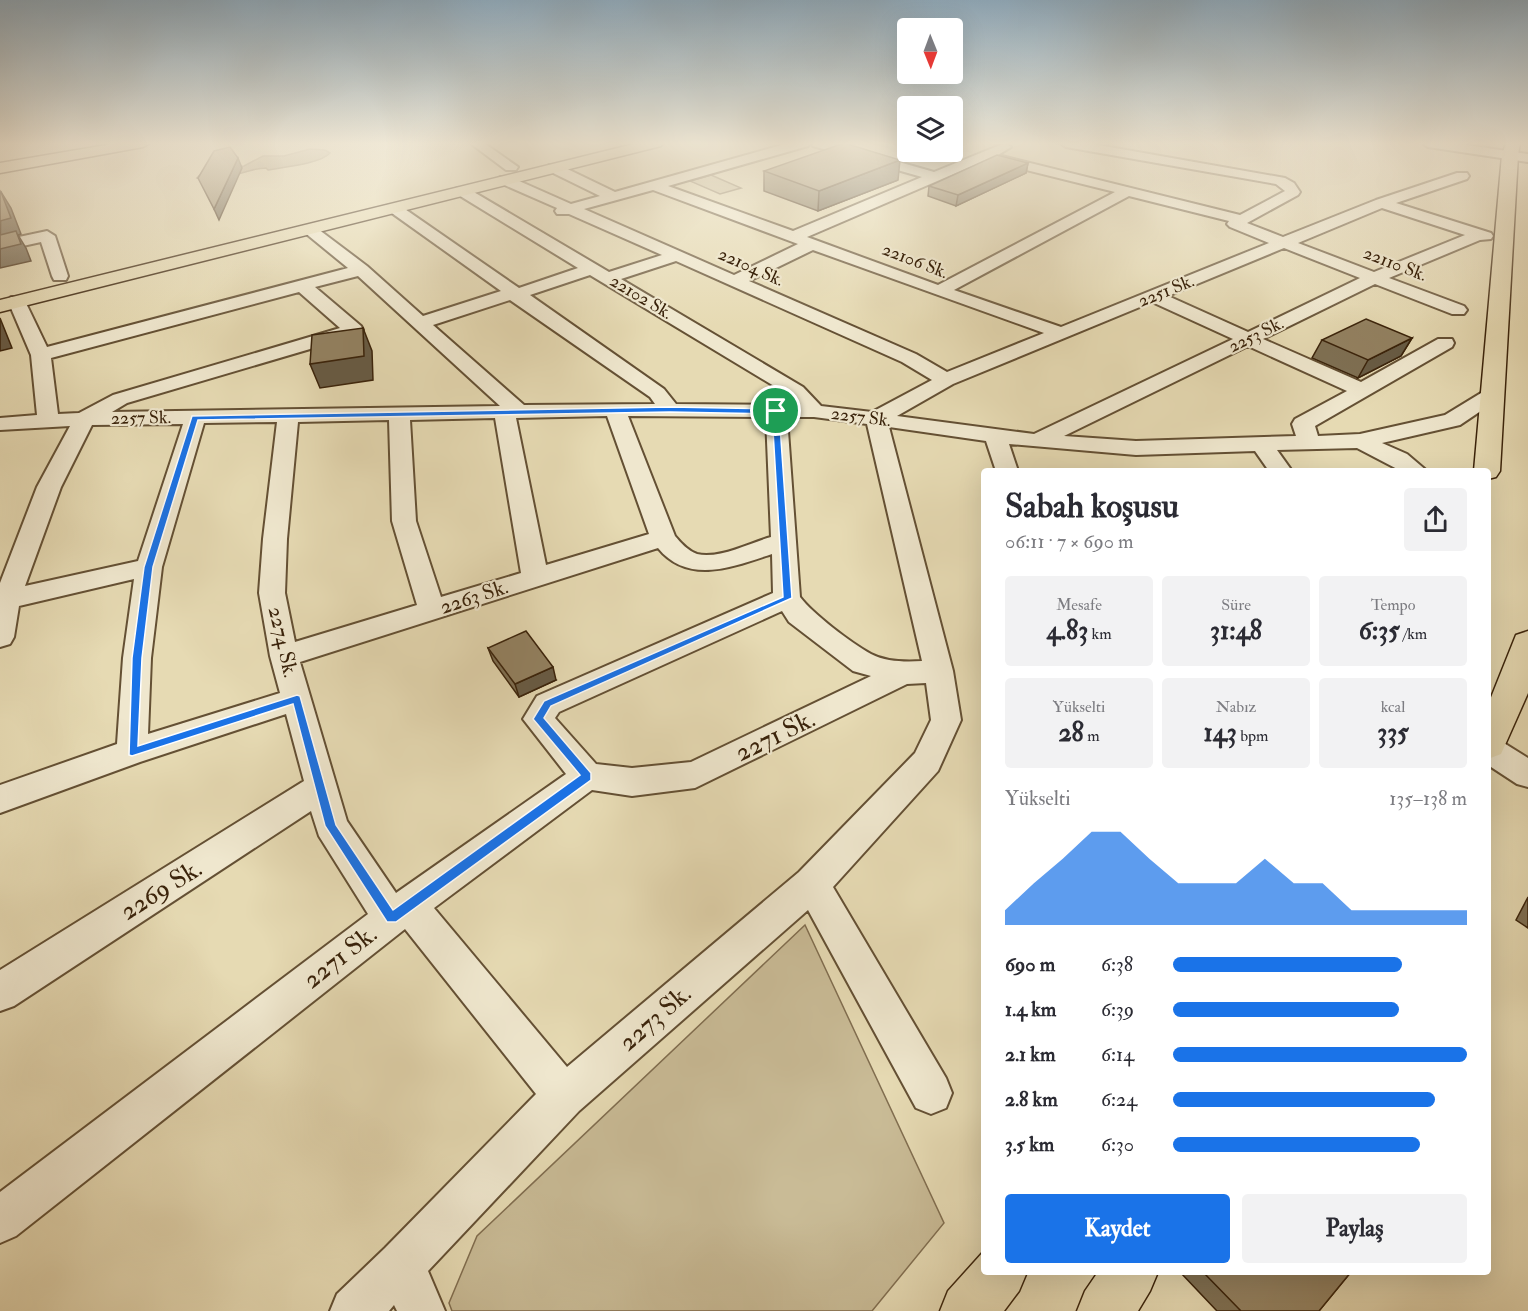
<!DOCTYPE html>
<html lang="tr">
<head>
<meta charset="utf-8">
<style>
  body { margin:0; font-family:"IM FELL Double Pica",serif; background:#f2f2f3; color:#2b2b33; height:100vh; display:flex; flex-direction:column; font-size:22px; white-space:nowrap }
  * { box-sizing:border-box; margin:0 }
  p { font-size:20px; color:#7c7c81 }
  .icon { flex:none; width:33px; height:33px; fill:none; stroke:currentColor; stroke-width:2; stroke-linecap:round; stroke-linejoin:round }
  .map { position:relative; flex:1; overflow:hidden }
  .sheet { position:absolute; left:981px; top:468px; width:510px; height:807px; display:flex; flex-direction:column; background:#fff; border-radius:6px; box-shadow:0 6px 24px #0002 }
  .sheet>* { flex:none }
  .needle { width:39px; rotate:179deg }
  .controls { position:absolute; left:897px; top:18px; display:grid; gap:12px }
  .controls a { display:grid; place-items:center; width:66px; height:66px; border-radius:6px; background:#fff; box-shadow:0 6px 24px #0002; font-size:30px }
  .pin { position:absolute; display:grid; place-items:center; width:51px; height:51px; color:#fff; margin:-26px; border:3px solid #fff; border-radius:50%; box-shadow:0 2px 6px #0007 }
  .round { display:grid; place-items:center; flex:none; width:63px; height:63px; border-radius:6px; background:#f2f2f3 }
  .overview { display:flex; align-items:center; justify-content:space-between; height:102px; padding:0 24px }
  h1 { font-size:33px; font-weight:700; line-height:45px }
  .stats { display:grid; grid-template-columns:repeat(3,1fr); gap:9px; height:102px; padding:6px 24px }
  .stats div { display:grid; align-content:center; border-radius:6px; background:#f2f2f3; text-align:center }
  .stats b { font-size:26px; font-weight:700 }
  .stats small { font-size:16px; font-weight:400 }
  .stats p { font-size:16px }
  .chart { height:168px; padding:12px 24px }
  .chart p { display:flex; justify-content:space-between }
  .chart svg { width:100%; height:108px; margin-top:6px; fill:#1a73e8; opacity:.7 }
  .primary-button { display:flex; gap:12px; margin-top:auto; padding:12px 24px }
  .primary-button a { flex:1; height:69px; border-radius:6px; background:#1a73e8; color:#fff; font-size:24px; font-weight:700; line-height:69px; text-align:center }
  .primary-button a+a { background:#f2f2f3; color:#2b2b33 }
  ul { padding:0 24px; list-style:none; font-size:20px }
  li { display:grid; grid-template-columns:96px 72px 1fr; align-items:center; height:45px }
  li i { height:15px; border-radius:8px; background:#1a73e8 }
  .map>svg:first-child { display:block }
  .green { fill:#c9bb96; stroke:#816e50; stroke-width:1.5 }
  .water { fill:#ab9b7a; stroke:#7d6b4d; stroke-width:1.5 }
  .lines { fill:none; stroke-linecap:round; stroke-linejoin:round }
  .minor-casing { stroke:#645034; stroke-width:4 }
  .major-casing { stroke:#39220a; stroke-width:3 }
  .highway-casing { stroke:#39220a; stroke-width:3 }
  .minor { fill:#efe7ce; fill-rule:evenodd }
  .major { fill:#e6dab3; fill-rule:evenodd }
  .highway { fill:#e6dab3; fill-rule:evenodd }
  .wall { fill:#7e7054; stroke:#39220a; stroke-width:1.5 }
  .shaded-wall { fill:#675b45; stroke:#39220a; stroke-width:1.5 }
  .building { fill:#938262; stroke:#39220a; stroke-width:1.5 }
  .route { fill:#1a73e8; stroke:#fff; stroke-width:1.5; fill-rule:evenodd }
  .labels { text-anchor:middle; dominant-baseline:central; stroke-width:4.5; stroke-linejoin:round; paint-order:stroke }
  .far-street-label { font-size:18px; fill:#39220a; stroke:#efe7ce }
  .street-label { font-size:21px; fill:#39220a; stroke:#efe7ce }
  .near-street-label { font-size:26px; fill:#39220a; stroke:#efe7ce }
</style>
</head>
<body>
<div class="map">
<svg width="1528" height="1311" viewBox="0 0 1528 1311">
  <rect width="100%" height="100%" fill="#e6dab3"/>
  <filter id="stains"><feTurbulence type="fractalNoise" baseFrequency=".00333" numOctaves="4"/><feColorMatrix values="0 0 0 0 .2 0 0 0 0 .09 0 0 0 0 .02 0 0 0 .5 -.17"/></filter>
  <radialGradient id="worn" r=".72"><stop offset=".6" stop-color="#630" stop-opacity="0"/><stop offset="1" stop-color="#630" stop-opacity=".3"/></radialGradient>
  <path class="green" d="M711,175L741,188L720,194L690,181Z
    M805,925L944,1223L872,1311H452L449,1303L477,1236Z"/>
  <path class="water" d="M310,149L325,150L330,153C320,164 283,167 268,170L266,168C243,168 221,186 197,178L202,173L244,166L263,156H284Z"/>
  <g class="lines">
    <defs>
      <path id="minor" d="M470,143H484L518,167L516,170H506Z
        M789,143H809L808,146L668,186L793,231L922,177L813,146L812,143H832L934,172L1005,143L1011,147L998,155L1240,215L1285,191L1276,184L1066,147L1060,143H1087L1285,178L1294,183L1300,192L1298,195L1247,223L1283,237L1376,200L1457,173H1467L1469,176L1467,179L1396,203L1491,233L1493,236L1491,239L1480,240L1389,278L1464,306L1467,310L1464,314H1452L1375,284L1263,339L1361,382L1438,339H1452L1454,343L1452,347L1315,426L1318,436L1360,434L1445,415L1486,390L1493,388L1500,390L1503,394L1500,398L1460,425L1382,443L1407,454L1427,471H1401L1357,448L1277,450L1292,471H1269L1255,451L1136,455L1009,444L1018,471H996L986,441L889,427L953,671L961,720L938,771L833,887L946,1078L952,1093L946,1108L931,1114L916,1108L808,910L579,1111L428,1271L445,1311H397L394,1305L389,1311H330L337,1294L385,1248L536,1094L405,929L16,1236L0,1243V1192L368,914L319,836L311,811L14,1006L0,1011V970L304,781L286,714L140,762L0,813V785L117,744L123,658L134,579L19,606L14,637L10,644L0,647V583L37,487L70,426L0,430V418L37,415L31,355L8,301L11,297H23L47,347L348,268L304,232L301,229L304,226H314L367,266L423,316L501,291L389,211L387,208L389,205H399L519,288L578,268L457,194L455,191L457,188H467L609,272L662,255L569,214H557L555,211L557,208L500,183L498,180L500,177H510L571,204L600,196L549,171L547,168L549,165H559L615,192ZM986,160L1115,192L938,285L807,237ZM653,190L798,244L734,275L584,209ZM1129,196L1229,221L1227,224L1230,227L1269,243L1061,327L954,290ZM1382,208L1465,235L1374,272L1298,243ZM1284,248L1360,278L1248,332L1168,296ZM813,250L1044,333L947,372L916,354L749,281ZM676,261L902,362L932,380L872,412L821,406L803,387L621,279ZM590,275L789,395L797,405L676,404L664,389L530,295ZM358,276L500,406L112,412L127,403L361,334L363,330L361,326L315,287ZM299,292L340,328L113,395L79,413L58,414L51,358ZM510,300L650,397L655,404L524,405L433,325ZM1152,302L1233,339L1034,434L897,416L953,384ZM1248,346L1347,391L1295,419L1292,424L1296,436L1136,441L1064,436ZM607,416L649,534L546,565L516,418ZM628,416L766,417L771,537C749,543 720,559 697,554C688,551 680,542 675,536ZM787,417H814L867,424L922,661C906,662 886,662 871,654C851,643 813,614 800,597ZM495,418L521,573L441,597L416,521L410,420ZM389,420L392,521L417,605L295,642L285,593L287,539L298,422ZM277,422L263,539L259,593L270,656L280,693L148,734L151,658L162,567L204,423ZM183,424L138,561L25,586L61,487L92,425ZM658,548C688,585 733,567 772,554L773,593L537,696L523,719L566,774L396,893L347,821L300,662ZM782,611L789,622L853,671L871,676L691,762L632,768L596,764L555,718L559,712ZM926,683L931,720L915,753L799,872L567,1067L434,908L592,790L632,796L695,788L907,684Z
        M1422,143H1453L1528,154V162L1428,147Z
        M47,231L55,236L68,276L66,280H54L52,276L41,242L0,251V241Z
        M1488,736L1499,740L1528,758V787L1517,784L1488,765Z"/>
      <path id="major" d="M118,143H150L143,147L0,173V163Z
        M1506,143H1520L1518,155L1500,471L1496,477L1488,479V471H1474L1502,155Z
        M1528,631V693L1501,754L1488,759V705L1516,635Z
        M984,1251V1272H1027L1019,1291L1004,1311H940L948,1291Z
        M1098,1272H1158L1150,1291L1138,1311H1077L1085,1291Z"/>
      <path id="highway" d="M638,143H663L661,146L0,312V300Z"/>
    </defs>
    <use href="#minor" class="minor-casing"/>
    <use href="#major" class="major-casing"/>
    <use href="#highway" class="highway-casing"/>
    <use href="#minor" class="minor"/>
    <use href="#major" class="major"/>
    <use href="#highway" class="highway"/>
  </g>
  <path class="wall" d="M1028,163L1026,173L956,206L928,196L929,186Z
    M764,171L898,180L818,211L764,191Z
    M1412,338L1401,356L1358,378L1312,358L1322,340Z
    M488,648L556,680L519,697L493,661Z
    M1528,897V928L1516,920Z
    M1180,1272H1351L1319,1311H1217Z"/>
  <path class="shaded-wall" d="M238,158L242,168L219,220L214,209Z
    M900,160L898,180L818,211L819,191Z
    M1028,163L1026,173L956,206L958,195Z
    M1,192L11,208L21,234L18,235L26,248L31,261L0,268Z
    M0,318L12,348L0,351Z
    M363,328L372,351L373,380L320,388L310,364Z
    M1412,338L1401,356L1358,378L1368,360Z
    M553,667L556,680L519,697L515,684Z"/>
  <path class="building" d="M844,143L900,160L819,191L764,171Z
    M230,147L238,158L214,209L198,178L214,151Z
    M997,155L1028,163L958,195L929,186Z
    M0,192H1L11,218L0,221Z
    M16,231L21,244L0,249V235Z
    M1366,319L1412,338L1368,360L1322,340Z
    M363,328L364,356L310,364L312,335Z
    M526,631L553,667L515,684L488,648Z
    M1203,1272H1351L1319,1311H1241Z"/>
  <linearGradient id="sky" x2="0" y2="1"><stop stop-color="#8faabc"/><stop offset="0.44" stop-color="#f4eedd"/><stop offset="1" stop-color="#f4eedd" stop-opacity="0"/></linearGradient>
  <rect width="1528" height="326" fill="url(#sky)"/>
  <path class="route" d="M670,407L776,409L779,411L792,598L551,706L544,718L591,773V780L396,922H387L325,826L293,704L132,756L129,755L132,658L144,567L192,416ZM670,412L772,414L783,597L544,701L533,719L580,775L393,910L336,825L300,696L297,695L138,746L142,658L153,567L198,420Z"/>
  <g class="labels">
    <g class="far-street-label">
      <text transform="translate(915 261) rotate(21)">22106 Sk.</text>
      <text transform="translate(1395 264) rotate(21)">22110 Sk.</text>
      <text transform="translate(751 267) rotate(24)">22104 Sk.</text>
      <text transform="translate(1166 291) rotate(-22)">2251 Sk.</text>
      <text transform="translate(641 297) rotate(31)">22102 Sk.</text>
      <text transform="translate(1256 335) rotate(-26)">2253 Sk.</text>
      <text transform="translate(861 417) rotate(7)">2257 Sk.</text>
      <text transform="translate(141 418) rotate(-1)">2257 Sk.</text>
    </g>
    <g class="street-label">
      <text transform="translate(474 597) rotate(-18)">2263 Sk.</text>
      <text transform="translate(283 642) rotate(77)">2274 Sk.</text>
    </g>
    <g class="near-street-label">
      <text transform="translate(775 736) rotate(-26)">2271 Sk.</text>
      <text transform="translate(161 890) rotate(-32)">2269 Sk.</text>
      <text transform="translate(340 957) rotate(-38)">2271 Sk.</text>
      <text transform="translate(655 1018) rotate(-41)">2273 Sk.</text>
    </g>
  </g>
  <rect width="100%" height="100%" filter="url(#stains)"/>
  <rect width="100%" height="100%" fill="url(#worn)"/>
</svg>
<div class="controls">
<a><svg class="needle" viewBox="-14 -14 28 28"><path d="M0-13l5 13h-10z" fill="#e53935"/><path d="M0 13l5-13h-10z" fill="#7c7c81"/></svg></a>
<a><svg class="icon" aria-label="layers" viewBox="0 0 24 24"><path d="M12 4l9 5-9 5-9-5zM3 14l9 5 9-5"/></svg></a>
</div>
<div class="pin" style="left:776px;top:411px;background:#1e9e55"><svg class="icon" aria-label="arrive" viewBox="0 0 24 24"><path d="M6 21V4h12l-3 4 3 4H6"/></svg></div>
<section class="sheet">
<div class="overview"><div><h1>Sabah koşusu</h1><p>06:11 · 7 × 690 m</p></div><a class="round"><svg class="icon" aria-label="share" viewBox="0 0 24 24"><path d="M12 15V3M7 8l5-5 5 5M5 13v7h14v-7"/></svg></a></div>
<div class="stats">
<div><p>Mesafe</p><b>4.83<small> km</small></b></div>
<div><p>Süre</p><b>31:48</b></div>
<div><p>Tempo</p><b>6:35<small> /km</small></b></div>
</div>
<div class="stats">
<div><p>Yükselti</p><b>28<small> m</small></b></div>
<div><p>Nabız</p><b>143<small> bpm</small></b></div>
<div><p>kcal</p><b>335</b></div>
</div>
<div class="chart"><p><span>Yükselti</span>135–138 m</p>
<svg viewBox="0 0 160 44" preserveAspectRatio="none"><path d="M0 44V38L10 27L20 17L30 6L40 6L50 17L60 27L70 27L80 27L90 17L100 27L110 27L120 38L130 38L140 38L150 38L160 38V44z"/></svg>
</div>
<ul>
<li><b>690 m</b>6:38<i style="width:78%"></i></li>
<li><b>1.4 km</b>6:39<i style="width:77%"></i></li>
<li><b>2.1 km</b>6:14<i style="width:100%"></i></li>
<li><b>2.8 km</b>6:24<i style="width:89%"></i></li>
<li><b>3.5 km</b>6:30<i style="width:84%"></i></li>
</ul>
<div class="primary-button"><a>Kaydet</a><a>Paylaş</a></div>
</section>
</div>
</body>
</html>
